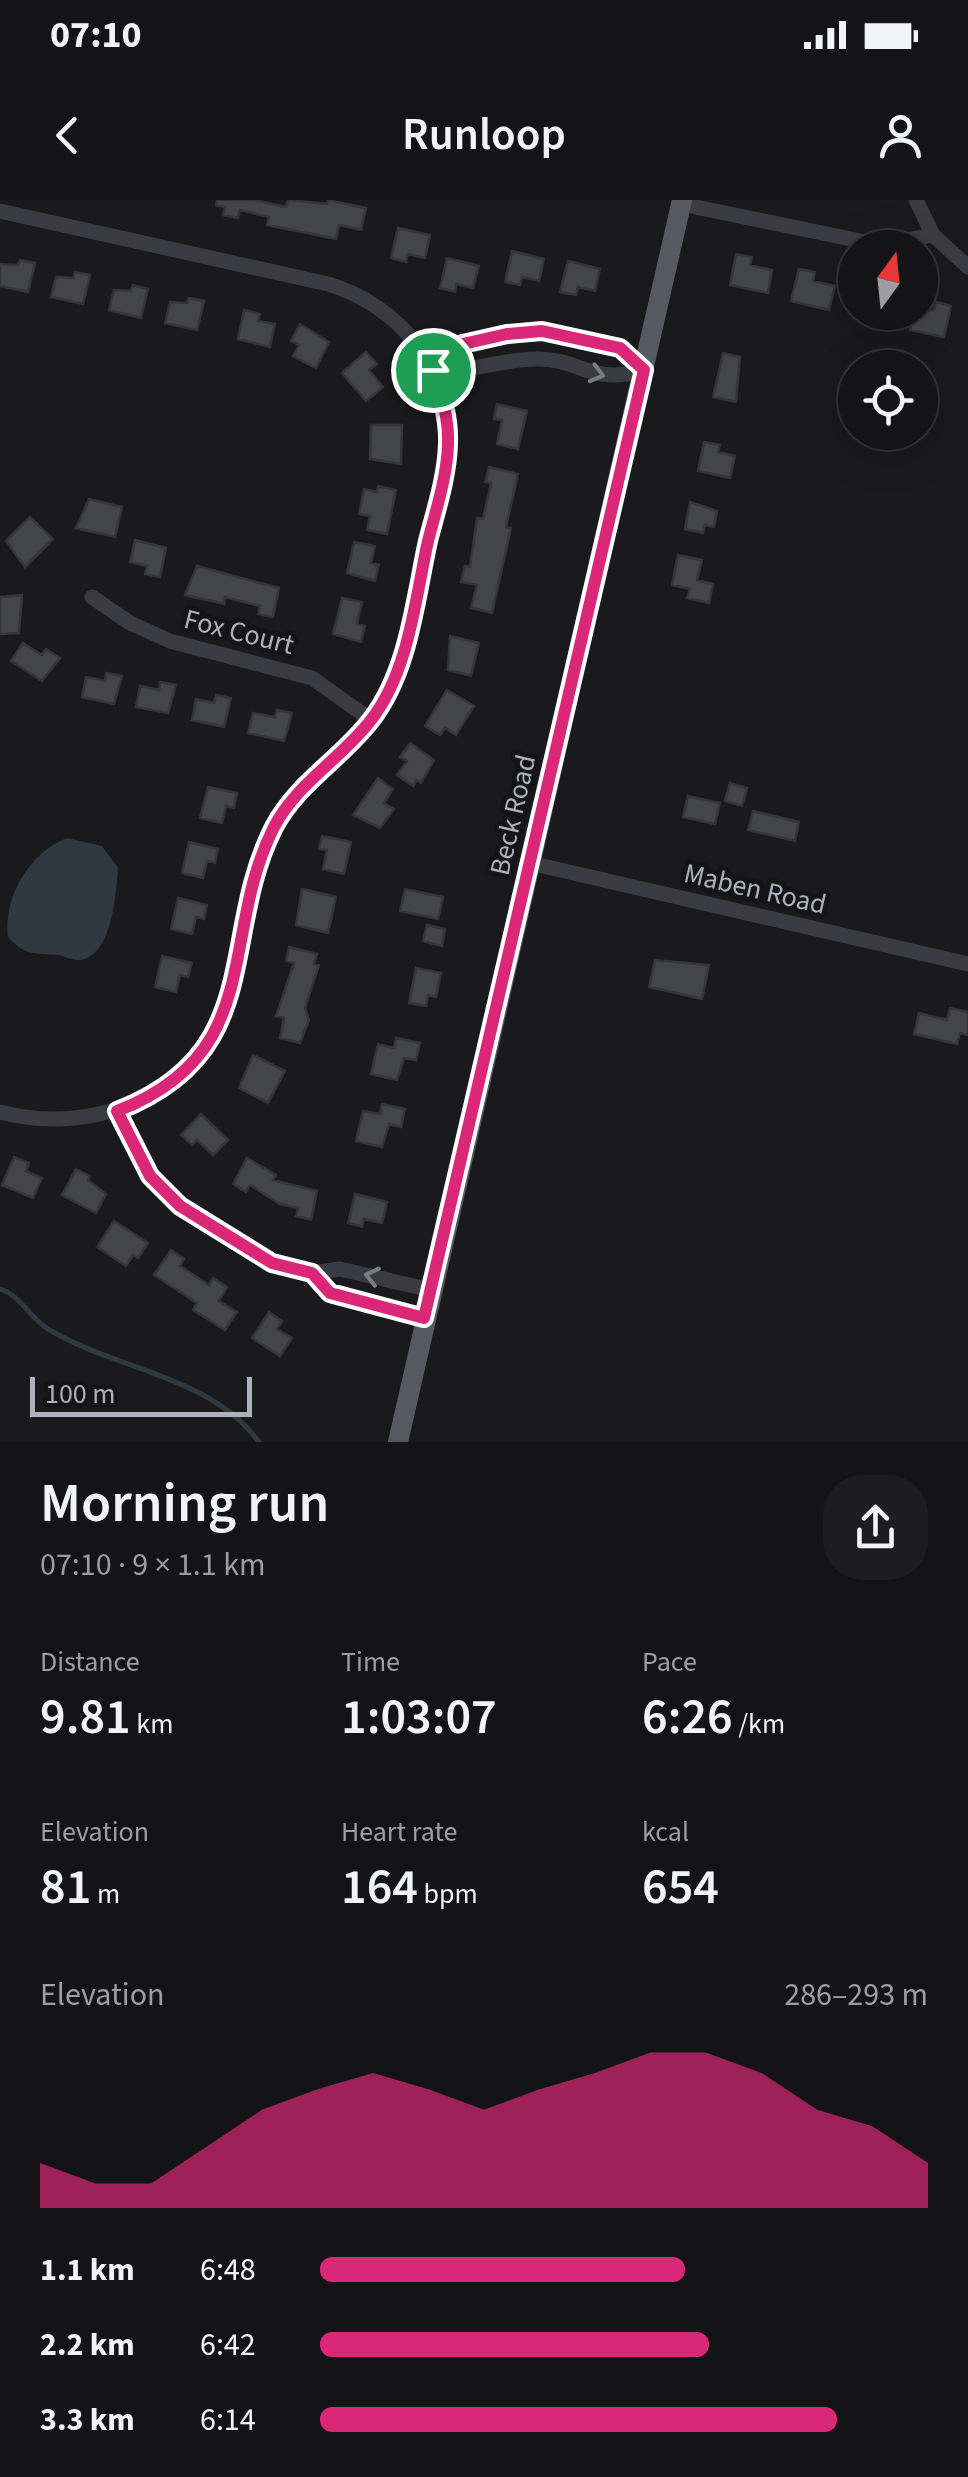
<!DOCTYPE html>
<html lang="en">
<head>
<meta charset="utf-8">
<style>
  body { margin:0; font-family:"Source Sans 3",sans-serif; background:#1d1d1f; color:#f1f3f6; height:100vh; display:flex; flex-direction:column; font-size:38px; white-space:nowrap }
  * { box-sizing:border-box; margin:0 }
  p { font-size:32px; color:#9d9ea1 }
  .icon { flex:none; width:55px; height:55px; fill:none; stroke:currentColor; stroke-width:2; stroke-linecap:round; stroke-linejoin:round }
  .map { position:relative; height:1242px; overflow:hidden }
  .drawer { display:flex; flex-direction:column; background:#141416; flex:1 }
  .drawer>* { flex:none }
  .needle { width:65px; rotate:15deg }
  .controls { position:absolute; left:838px; top:30px; display:grid; gap:20px }
  .controls a { display:grid; place-items:center; width:100px; height:100px; border-radius:50%; background:#141416; box-shadow:0 10px 40px #0002,0 0 0 2px #333335; font-size:50px }
  .scale { position:absolute; left:30px; bottom:25px; width:222px; box-sizing:border-box; padding-left:10px; border:5px solid #adb1bc; border-top:0; font-size:28px; line-height:35px; white-space:nowrap; color:#adb1bc; -webkit-text-stroke:8px #151518; paint-order:stroke }
  .pin { position:absolute; display:grid; place-items:center; width:85px; height:85px; color:#fff; margin:-42px; border:5px solid #fff; border-radius:50%; box-shadow:0 2px 10px #0007 }
  .round { display:grid; place-items:center; flex:none; width:105px; height:105px; border-radius:40px; background:#1d1d1f }
  .summary { display:flex; align-items:center; justify-content:space-between; height:170px; padding:0 40px }
  h1 { font-size:55px; font-weight:600; line-height:75px }
  .figures { display:grid; grid-template-columns:repeat(3,1fr); gap:15px; height:170px; padding:10px 40px }
  .figures div { display:grid; align-content:center }
  .figures b { font-size:50px; font-weight:600 }
  .figures small { font-size:28px; font-weight:400 }
  .figures p { font-size:28px }
  .chart { height:280px; padding:20px 40px }
  .chart p { display:flex; justify-content:space-between }
  .chart svg { width:100%; height:180px; margin-top:10px; fill:#db2777; opacity:.7 }
  ul { padding:0 40px; list-style:none; font-size:32px }
  li { display:grid; grid-template-columns:160px 120px 1fr; align-items:center; height:75px }
  li i { height:25px; border-radius:12px; background:#db2777 }
  .status { display:flex; justify-content:space-between; align-items:center; height:70px; padding:0 50px; background:#141416; direction:ltr }
  .status svg { height:28px; fill:currentColor }
  header { display:flex; justify-content:space-between; align-items:center; height:130px; padding:0 40px; background:#141416; font-size:45px; font-weight:600 }
  .map>svg:first-child { display:block }
  .water { fill:#303941 }
  .lines { fill:none; stroke-linecap:round; stroke-linejoin:round }
  .stream { stroke:#303941; stroke-width:5 }
  .building { fill:#444549; stroke:#343439; stroke-width:2.5 }
  .minor { stroke:#3b3c42; stroke-width:15 }
  .major { stroke:#575961; stroke-width:20 }
  .oneway { stroke:#7a7c85 }
  .route-casing { stroke:#fff; stroke-width:20 }
  .route { stroke:#db2777; stroke-width:12 }
  .labels { text-anchor:middle; dominant-baseline:central; stroke-width:10; stroke-linejoin:round; paint-order:stroke }
  .street-label { font-size:28px; fill:#adb1bc; stroke:#151518 }
</style>
</head>
<body>
<div class="status"><b>07:10</b><svg viewBox="0 0 49 12"><path d="M0 12V9h3v3zM5 12V6h3v6zM10 12V3h3v9zM15 12V0h3v12zM26 1h20v11H26zM47 4h2v5h-2z"/></svg></div>
<header><svg class="icon" aria-label="back" viewBox="0 0 24 24"><path d="M15 5l-7 7 7 7"/></svg>Runloop<svg class="icon" aria-label="person" viewBox="0 0 24 24"><circle cx="12" cy="8" r="4"/><path d="M4 21q1-7 8-7t8 7"/></svg></header>
<div class="map">
<svg width="968" height="1242" viewBox="0 0 968 1242">
  <rect width="100%" height="100%" fill="#1a1a1d"/>
  <path class="water" d="M67,638L102,646L118,668C116,692 113,754 81,760C73,761 65,756 58,755C34,753 25,756 8,737C3,697 30,652 67,638Z"/>
  <g class="lines">
    <path class="stream" d="M0,1089C20,1095 30,1118 48,1129C115,1170 210,1175 259,1242"/>
  </g>
  <path class="building" d="M217,0H255L286,7L288,0L327,4L328,0L366,8L361,30L339,25L336,39L267,25L269,17L240,10L238,18L223,15L225,7L216,5Z
    M398,28L430,35L425,58L408,54L406,62L391,58Z
    M512,51L544,59L539,81L522,77L520,85L505,82Z
    M736,54L752,57L750,65L772,70L768,93L730,85Z
    M447,58L479,66L473,88L456,84L455,92L440,88Z
    M20,60L35,63L28,92L0,86V64L18,65Z
    M568,61L600,69L595,91L578,87L576,95L560,92Z
    M799,69L815,72L813,81L835,86L829,110L791,101Z
    M75,72L90,75L83,104L51,97L56,77L74,78Z
    M133,85L148,89L141,118L109,110L114,90L131,91Z
    M189,98L204,101L197,130L165,123L170,102L187,103Z
    M936,102L951,106L944,137L910,130L914,112L934,110Z
    M244,110L260,114L258,121L275,124L270,147L238,139Z
    M300,124L329,142L316,168L293,156L299,145L291,141Z
    M366,152L377,164L369,170L383,187L366,201L342,173Z
    M723,153L740,157L736,202L713,197Z
    M497,204L527,211L518,249L497,244L502,220L494,219Z
    M371,225H402L401,264L370,259Z
    M704,242L720,245L718,252L735,256L730,278L698,271Z
    M489,267L518,274L506,327L511,328L492,413L471,408L477,385L461,382L465,366L470,367L477,318L483,319L491,283L485,282Z
    M378,286L396,290L387,334L367,330L370,316L359,314L364,289L377,292Z
    M89,299L122,307L115,337L76,328Z
    M690,302L717,311L714,327L705,325L703,333L685,329Z
    M30,317L53,339L25,367L6,341Z
    M135,340L166,348L160,377L145,374L147,366L130,362Z
    M354,342L375,346L371,363L379,365L375,381L347,373Z
    M678,355L702,360L697,380L713,384L709,403L687,398L690,389L672,385Z
    M197,366L279,388L273,417L258,414L260,406L225,397L224,404L185,395Z
    M22,395L19,433L0,434V397Z
    M342,398L362,402L357,424L365,426L361,442L333,434Z
    M450,436L479,443L471,476L448,470Z
    M23,443L42,455L46,449L60,458L42,481L11,461Z
    M106,473L122,476L114,504L82,497L86,477L105,481Z
    M160,482L176,485L168,513L136,507L140,486L159,490Z
    M447,490L474,506L456,535L445,528L440,535L425,526Z
    M216,495L231,498L224,527L192,520L196,499L214,503Z
    M277,510L292,513L284,541L248,533L253,513L275,517Z
    M410,543L434,560L421,583L417,580L413,586L397,575L407,561L400,557Z
    M378,578L393,589L384,603L394,609L380,628L353,615Z
    M730,583L747,588L742,606L725,601Z
    M208,587L237,593L234,608L226,606L222,623L200,618Z
    M688,596L720,603L715,624L683,617Z
    M753,611L799,622L795,641L748,630Z
    M322,636L351,642L344,674L323,669L327,650L319,649Z
    M189,642L218,649L215,663L207,661L203,678L182,673Z
    M302,689L336,697L328,733L296,725Z
    M405,689L443,697L438,719L400,711Z
    M178,698L207,705L204,719L196,717L192,734L171,729Z
    M427,725L445,729L442,746L423,741Z
    M289,747L317,754L314,764L319,765L305,808L309,820L300,843L280,838L284,818L276,816L294,763L286,761Z
    M162,756L192,763L188,777L180,775L176,792L155,787Z
    M655,760L709,765L702,799L649,787Z
    M416,768L441,773L436,797L428,795L426,806L409,803Z
    M950,808L968,812V835L960,833L957,844L914,834L919,813L947,820Z
    M396,838L420,843L416,860L404,858L397,880L371,874L378,844L394,848Z
    M253,855L285,871L268,903L239,888Z
    M382,904L405,909L401,927L389,924L382,947L356,941L363,911L380,914Z
    M201,914L228,940L213,955L197,940L192,945L181,935Z
    M14,957L29,963L26,971L42,978L33,998L2,985Z
    M247,958L276,975L273,980L317,991L311,1020L296,1016L298,1008L280,1004L250,985L246,992L233,984Z
    M76,969L90,976L88,980L106,994L96,1013L62,995Z
    M355,994L387,1002L382,1023L364,1019L362,1027L348,1023Z
    M114,1021L148,1043L138,1058L133,1055L126,1066L97,1047Z
    M171,1050L184,1059L180,1066L209,1085L213,1078L227,1087L219,1101L237,1112L225,1130L193,1110L197,1103L154,1075Z
    M269,1112L282,1121L277,1129L292,1138L280,1156L252,1138Z"/>
  <g class="lines">
    <path class="minor" d="M916,0L933,35
      M681,4L880,45L933,35L968,67
      M0,11L328,84C399,105 453,170 448,247C445,289 430,331 421,372C412,413 407,459 387,496C358,548 301,574 274,627C250,676 248,736 232,788C202,891 100,938 0,912
      M433,170L454,146L542,131L619,148L644,170
      M433,170C468,174 500,159 536,159C580,158 591,186 644,170
      M92,397L130,423L170,441L312,478L371,520
      M530,663L968,764
      M117,911L138,958L163,991L247,1049L272,1063L312,1073L340,1069L431,1090
      M312,1073L330,1093L425,1117"/>
    <path class="major" d="M398,1242L682,0"/>
  </g>
  <defs><path id="oneway-chevron" d="M-2-3.5L2.5 0L-2 3.5" fill="none" stroke-width="1.6" stroke-linecap="round" stroke-linejoin="round" transform="scale(2.5)"/></defs>
  <g class="oneway">
    <use href="#oneway-chevron" transform="translate(597 174) rotate(15)"/>
    <use href="#oneway-chevron" transform="translate(372 1076) rotate(-167)"/>
  </g>
  <g class="lines">
    <defs>
      <path id="route" d="M542,131L620,148L644,170L424,1118L330,1093L312,1073L272,1063L180,1006L150,976L117,911C267,853 218,737 274,627C297,583 341,559 371,520C409,471 415,400 428,341C436,310 447,277 448,244C449,218 442,194 433,170L454,146L507,134Z"/>
    </defs>
    <use href="#route" class="route-casing"/>
    <use href="#route" class="route"/>
  </g>
  <g class="labels">
    <g class="street-label">
      <text transform="translate(239 432) rotate(14)">Fox Court</text>
      <text transform="translate(513 615) rotate(-77)">Beck Road</text>
      <text transform="translate(755 689) rotate(13)">Maben Road</text>
    </g>
  </g>
</svg>
<div class="controls">
<a><svg class="needle" viewBox="-14 -14 28 28"><path d="M0-13l5 13h-10z" fill="#e53935"/><path d="M0 13l5-13h-10z" fill="#9d9ea1"/></svg></a>
<a><svg class="icon" aria-label="locate" viewBox="0 0 24 24"><circle cx="12" cy="12" r="6"/><path d="M12 2v4M12 18v4M2 12h4M18 12h4"/></svg></a>
</div>
<div class="scale">100 m</div>
<div class="pin" style="left:433px;top:170px;background:#1e9e55"><svg class="icon" aria-label="arrive" viewBox="0 0 24 24"><path d="M6 21V4h12l-3 4 3 4H6"/></svg></div>
</div>
<section class="drawer">
<div class="summary"><div><h1>Morning run</h1><p>07:10 · 9 × 1.1 km</p></div><a class="round"><svg class="icon" aria-label="share" viewBox="0 0 24 24"><path d="M12 15V3M7 8l5-5 5 5M5 13v7h14v-7"/></svg></a></div>
<div class="figures">
<div><p>Distance</p><b>9.81<small> km</small></b></div>
<div><p>Time</p><b>1:03:07</b></div>
<div><p>Pace</p><b>6:26<small> /km</small></b></div>
</div>
<div class="figures">
<div><p>Elevation</p><b>81<small> m</small></b></div>
<div><p>Heart rate</p><b>164<small> bpm</small></b></div>
<div><p>kcal</p><b>654</b></div>
</div>
<div class="chart"><p><span>Elevation</span>286–293 m</p>
<svg viewBox="0 0 160 44" preserveAspectRatio="none"><path d="M0 44V33L10 38L20 38L30 29L40 20L50 15L60 11L70 15L80 20L90 15L100 11L110 6L120 6L130 11L140 20L150 24L160 33V44z"/></svg>
</div>
<ul>
<li><b>1.1 km</b>6:48<i style="width:60%"></i></li>
<li><b>2.2 km</b>6:42<i style="width:64%"></i></li>
<li><b>3.3 km</b>6:14<i style="width:85%"></i></li>
</ul>
</section>
</body>
</html>
